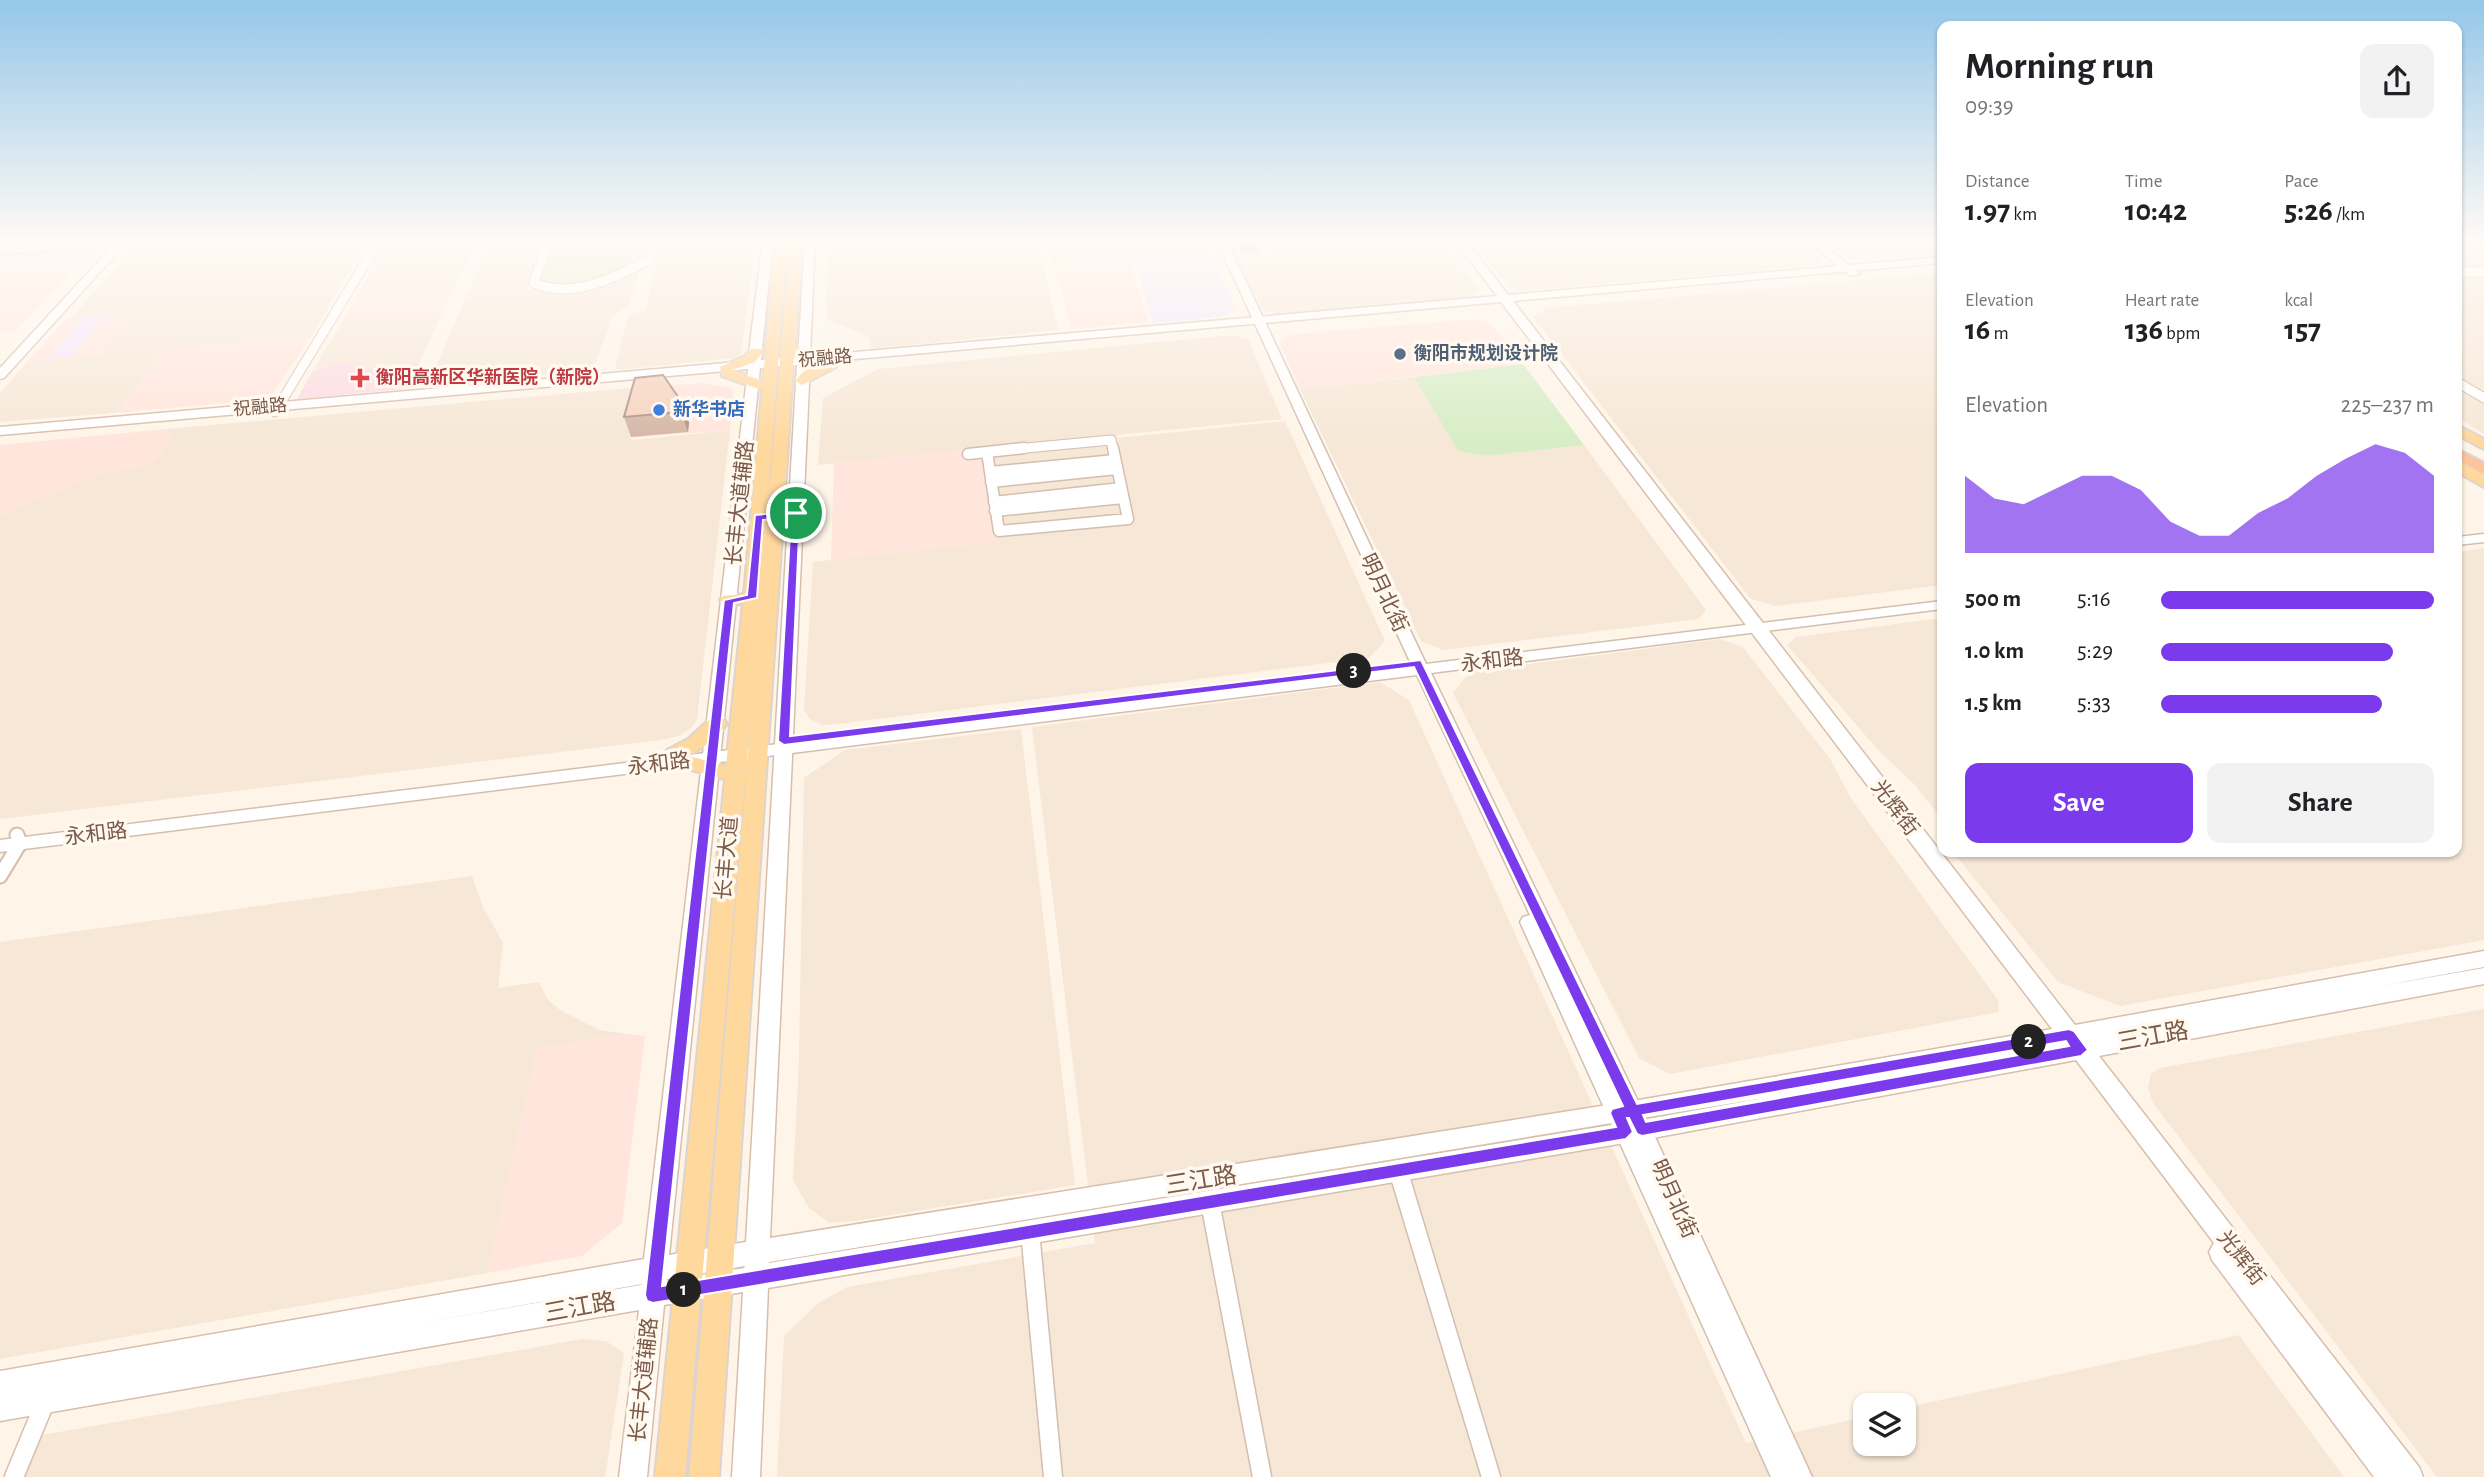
<!DOCTYPE html>
<html lang="en">
<head>
<meta charset="utf-8">
<style>
  body { margin:0; font-family:"Alegreya Sans","Noto Sans SC",sans-serif; background:#f2f2f2; color:#202124; height:100vh; display:flex; flex-direction:column; font-size:26px; white-space:nowrap }
  * { box-sizing:border-box; margin:0 }
  p { font-size:23px; color:#757577 }
  .icon { flex:none; width:38px; height:38px; fill:none; stroke:currentColor; stroke-width:2; stroke-linecap:round; stroke-linejoin:round }
  .map { position:relative; flex:1; overflow:hidden }
  .drawer { position:absolute; left:1937px; top:21px; width:525px; height:836px; display:flex; flex-direction:column; background:#fff; border-radius:14px; box-shadow:0 2px 5px #0004 }
  .drawer>* { flex:none }
  .buttons { position:absolute; left:1853px; top:1393px; display:grid; gap:14px }
  .buttons a { display:grid; place-items:center; width:63px; height:63px; border-radius:14px; background:#fff; box-shadow:0 2px 5px #0004; font-size:35px }
  .pin { position:absolute; display:grid; place-items:center; width:60px; height:60px; color:#fff; margin:-30px; border:4px solid #fff; border-radius:50%; box-shadow:0 2px 7px #0007 }
  .km { position:absolute; width:35px; height:35px; margin:-18px; border-radius:50%; background:#222; color:#fff; font-size:19px; line-height:35px; text-align:center }
  .round { display:grid; place-items:center; flex:none; width:74px; height:74px; border-radius:14px; background:#f2f2f2 }
  .summary { display:flex; align-items:center; justify-content:space-between; height:119px; padding:0 28px }
  h1 { font-size:38px; font-weight:700; line-height:52px }
  .stats { display:grid; grid-template-columns:repeat(3,1fr); gap:10px; height:119px; padding:7px 28px }
  .stats div { display:grid; align-content:center }
  .stats b { font-size:30px; font-weight:700 }
  .stats small { font-size:19px; font-weight:400 }
  .stats p { font-size:19px }
  .chart { height:196px; padding:14px 28px }
  .chart p { display:flex; justify-content:space-between }
  .chart svg { width:100%; height:126px; margin-top:7px; fill:#7c3aed; opacity:.7 }
  .action { display:flex; gap:14px; margin-top:auto; padding:14px 28px }
  .action a { flex:1; height:80px; border-radius:14px; background:#7c3aed; color:#fff; font-size:28px; font-weight:700; line-height:80px; text-align:center }
  .action a+a { background:#f2f2f2; color:#202124 }
  ul { padding:0 28px; list-style:none; font-size:23px }
  li { display:grid; grid-template-columns:112px 84px 1fr; align-items:center; height:52px }
  li i { height:18px; border-radius:9px; background:#7c3aed }
  .map>svg:first-child { display:block }
  .residential { fill:#f6e7d6 }
  .commercial { fill:#ffe5dc }
  .education { fill:#f2e5fb }
  .medical { fill:#fddbe0 }
  .green { fill:#d6edc5 }
  .lines { fill:none; stroke-linecap:round; stroke-linejoin:round }
  .minor-far3-casing { stroke:#d4beaf; stroke-width:11 }
  .minor-far2-casing { stroke:#d4beaf; stroke-width:13 }
  .minor-far1-casing { stroke:#d4beaf; stroke-width:17 }
  .minor-casing { stroke:#d4beaf; stroke-width:21 }
  .tertiary-casing { stroke:#d4beaf; stroke-width:3 }
  .secondary-casing { stroke:#d8beac; stroke-width:3 }
  .primary-casing { stroke:#ddd4d0; stroke-width:4 }
  .trunk-casing { stroke:#ddd4d0; stroke-width:4 }
  .minor-far3 { stroke:#fff; stroke-width:9 }
  .minor-far2 { stroke:#fff; stroke-width:10 }
  .minor-far1 { stroke:#fff; stroke-width:13 }
  .minor { stroke:#fff; stroke-width:18 }
  .tertiary { fill:#fff; fill-rule:evenodd }
  .secondary { fill:#fff; fill-rule:evenodd }
  .primary { fill:#ffd89e; fill-rule:evenodd }
  .trunk { fill:#fec59c; fill-rule:evenodd }
  .wall { fill:#d4b5a3 }
  .shaded-wall { fill:#ac9385 }
  .building { fill:#f6d2be; stroke:#ac9385; stroke-width:2 }
  .route { fill:#7c3aed; stroke:#fff; stroke-width:2; fill-rule:evenodd }
  .service-dot { fill:#5c6f8a; stroke:#fff9f0; stroke-width:2.5 }
  .health-dot { fill:#e0444e; stroke:#fff9f0; stroke-width:2.5 }
  .shop-dot { fill:#3f7fe0; stroke:#fff9f0; stroke-width:2.5 }
  .labels { text-anchor:middle; dominant-baseline:central; stroke-width:7; stroke-linejoin:round; paint-order:stroke }
  .far-service-label { font-size:18px; font-weight:bold; fill:#4e5e75; stroke:#fff9f0; text-anchor:start }
  .far-street-label { font-size:18px; fill:#7b5a49; stroke:#fff9f0 }
  .far-health-label { font-size:18px; font-weight:bold; fill:#be3a42; stroke:#fff9f0; text-anchor:start }
  .far-shop-label { font-size:18px; font-weight:bold; fill:#366cbe; stroke:#fff9f0; text-anchor:start }
  .street-label { font-size:21px; fill:#7b5a49; stroke:#fff9f0 }
  .near-street-label { font-size:24px; fill:#7b5a49; stroke:#fff9f0 }
</style>
</head>
<body>
<div class="map">
<svg width="2484" height="1477" viewBox="0 0 2484 1477">
  <rect width="100%" height="100%" fill="#fef5e8"/>
  <path class="residential" d="M231,239H368L311,337L166,349L116,413L0,422V393L28,361L101,355L134,313L70,319L135,246Z
    M388,239H478L453,291L355,299Z
    M491,239H545L527,290L638,273L630,303L612,317L593,370L431,385L429,382Z
    M661,239H756L741,354L736,358L618,370L615,367L629,314L646,311Z
    M912,239H1037L1058,330L870,349V339L865,335L826,319L828,252L913,245Z
    M1047,239H1119L1122,240L1128,258L1053,264Z
    M1273,239H1441L1478,289L1468,299L1282,315L1263,310L1236,256L1279,252Z
    M1470,239H1798L1821,259L1816,265L1523,291L1509,288Z
    M1824,239H1942V253L1855,261L1848,258Z
    M2457,252H2484V434L2457,417Z
    M1942,273V585L1776,606L1751,599L1533,317L1546,308Z
    M442,313L421,359L411,361L408,365L356,370L360,361L330,364L321,369L313,370L342,322Z
    M1233,335L1248,339L1282,419L1116,435L1117,438L1285,421L1385,641L1369,658L837,724L823,725L810,719L804,710L813,562L993,542L982,448L818,465L823,398L878,369Z
    M1414,377L1458,451L1486,456L1584,445L1706,610L1699,619L1443,650L1421,641L1300,389Z
    M641,387L629,437L634,440L730,430L697,719L691,728L679,736L661,740L0,819V515L108,471L136,468L155,461L170,439L165,429Z
    M2484,548V940L2120,1006L2058,982L1953,852H2457V552Z
    M1942,618V824L1934,809L1914,784L1879,751L1787,645L1796,637Z
    M1720,639L1743,647L1830,759L1852,800L1998,1000L1999,1012L1670,1074L1639,1058L1453,693L1470,672Z
    M1380,682L1409,700L1746,1443L1865,1417L1866,1444H1904V1408L2239,1335L2344,1477H777L784,1336L817,1304L847,1287L1095,1243L1032,727Z
    M1021,729L1075,1185L855,1221L829,1223L809,1208L793,1180L799,1058L804,778L845,750Z
    M472,876L483,907L503,943L498,988L539,982L548,1000L560,1010L599,1030L628,1034L537,1048L487,1273L0,1359V942Z
    M2484,1009V1477H2437L2153,1103L2148,1088L2151,1074L2160,1068Z
    M582,1339L606,1341L624,1353L605,1477H21L37,1436Z"/>
  <path class="commercial" d="M837,239H912L913,245L838,252Z
    M87,248L93,252L15,331L0,333V254Z
    M1128,258L1149,322L1071,329L1055,265Z
    M453,291L442,313L342,322L355,299Z
    M135,313L101,355L28,361L66,319Z
    M1475,319L1491,324L1523,364L1300,389L1280,343L1285,337L1296,334Z
    M311,337L273,393L249,401L116,413L166,349Z
    M704,383L733,389L730,430L629,438L641,387Z
    M165,429L170,438L155,461L136,468L108,471L0,515V445Z
    M982,448L993,542L831,560L834,463Z
    M628,1034L645,1036L622,1223L582,1256L487,1273L537,1048Z"/>
  <path class="education" d="M1159,239H1204L1236,309L1220,317L1153,323L1128,242Z
    M105,316L71,357L47,359L65,339L73,336H68L81,318Z"/>
  <path class="medical" d="M421,359L408,386L403,389L297,399L313,370L321,369L330,364L361,361L357,370L408,365L411,361Z"/>
  <path class="green" d="M554,239H647L641,261C605,279 579,290 539,282Z
    M1523,364L1584,445L1486,456L1458,451L1414,377Z"/>
  <g class="lines">
    <defs>
      <path id="minor-far3" d="M549,239L534,283C573,300 615,277 650,260
        M2457,272H2484
        M2457,382L2484,398
        M275,412L380,239
        M1006,450L1111,440L1113,450"/>
      <path id="minor-far2" d="M987,452L999,531L1128,519L1113,448
        M987,452L1024,448
        M968,454L987,452
        M990,472L1115,460
        M991,482L1117,469
        M994,502L1121,488
        M995,511L1123,498"/>
      <path id="minor-far1" d="M0,876L20,843L17,835"/>
      <path id="minor" d="M1398,1170L1491,1477
        M1210,1202L1262,1477
        M1030,1231L1053,1477
        M14,1477L46,1400"/>
      <path id="tertiary" d="M127,239H178L173,242L0,254V248Z
        M1216,239H1226L1426,664L1942,601V609L1431,673L1649,1124L1812,1477H1771L1520,922L1523,917L1530,915L1417,675L0,852V840L1412,666Z
        M1805,239H1816L1860,274L1851,276Z
        M2484,534V542L2457,545V537Z"/>
      <path id="secondary" d="M119,239H130L4,378L0,379V368Z
        M763,239H773L761,360L798,357L805,239H815L810,356L1497,296L1454,239H1465L1508,295L1942,257V263L1513,301L2075,1025L2484,951V967L2380,986L2484,968V984L2099,1056L2419,1467L2423,1477H2374L2212,1260L2209,1252L2214,1243L2076,1060L1642,1140L768,1288L760,1477H732L743,1292L664,1305L647,1477H619L639,1310L0,1421V1371L644,1259L748,369L0,435V427L748,361ZM1501,302L2052,1029L1633,1101L770,1238L810,363ZM797,365L746,1242L669,1255L760,368ZM1764,1098L1642,1120L769,1263V1262ZM745,1266L744,1268L667,1281V1279ZM642,1284L641,1285L408,1325Z
        M2457,244H2484V250H2457Z"/>
      <path id="primary" d="M775,239H787L761,598L685,1477H655L725,779L676,766L664,755L667,750L688,739L710,719H724L727,724C717,738 703,748 689,756L726,766L743,604L729,605L720,600L723,596L744,594L762,390L722,376L720,367L745,356L751,349H761L763,352L755,362L732,370L763,381Z
        M790,239H802L795,345L807,350L840,355L842,358L836,362V367L802,385L795,381L805,370L827,361L794,355L719,1477H689Z
        M2457,425L2484,439V449L2457,435Z
        M2457,460L2484,475V487L2457,472Z"/>
      <path id="trunk" d="M2457,449L2484,463V474L2457,459Z"/>
    </defs>
    <use href="#minor-far3" class="minor-far3-casing"/>
    <use href="#minor-far2" class="minor-far2-casing"/>
    <use href="#minor-far1" class="minor-far1-casing"/>
    <use href="#minor" class="minor-casing"/>
    <use href="#tertiary" class="tertiary-casing"/>
    <use href="#secondary" class="secondary-casing"/>
    <use href="#primary" class="primary-casing"/>
    <use href="#trunk" class="trunk-casing"/>
    <use href="#minor-far3" class="minor-far3"/>
    <use href="#minor-far2" class="minor-far2"/>
    <use href="#minor-far1" class="minor-far1"/>
    <use href="#minor" class="minor"/>
    <use href="#tertiary" class="tertiary"/>
    <use href="#secondary" class="secondary"/>
    <use href="#primary" class="primary"/>
    <use href="#trunk" class="trunk"/>
  </g>
  <path class="wall" d="M1235,239H1259V253L1242,254Z
    M683,404L689,423L688,432L631,437L624,417Z"/>
  <path class="shaded-wall" d="M683,404L689,423L688,432L681,412Z"/>
  <path class="building" d="M663,375L683,404L681,412L624,417L635,378Z"/>
  <linearGradient id="sky" x2="0" y2="1"><stop stop-color="#95c7e9"/><stop offset="0.54" stop-color="#fffaf5"/><stop offset="1" stop-color="#fffaf5" stop-opacity="0"/></linearGradient>
  <rect width="2484" height="446" fill="url(#sky)"/>
  <path class="route" d="M796,511L800,513L790,736L1421,660L1637,1104L2069,1029L2074,1031L2088,1050L2081,1056L1642,1136L1637,1134L1629,1118H1627L1633,1132L1626,1139L653,1303L647,1301L645,1295L724,600L747,595L755,515ZM791,517L778,741L784,745L1414,667L1623,1106L1612,1109L1610,1113L1616,1127L662,1286L734,603L757,598L763,520ZM2066,1041L2069,1046L1646,1122L1643,1115Z"/>
  <circle class="service-dot" cx="1400" cy="354" r="7"/>
  <path class="health-dot" d="M356.5 367.5h7v7h7v7h-7v7h-7v-7h-7v-7h7z"/>
  <circle class="shop-dot" cx="659" cy="410" r="7"/>
  <g class="labels">
    <g class="far-service-label">
      <text x="1414" y="354">衡阳市规划设计院</text>
    </g>
    <g class="far-street-label">
      <text transform="translate(825 359) rotate(-5)">祝融路</text>
      <text transform="translate(260 408) rotate(-5)">祝融路</text>
    </g>
    <g class="far-health-label">
      <text x="376" y="378">衡阳高新区华新医院（新院）</text>
    </g>
    <g class="far-shop-label">
      <text x="673" y="410">新华书店</text>
    </g>
    <g class="street-label">
      <text transform="translate(740 503) rotate(-84)">长丰大道辅路</text>
      <text transform="translate(1384 593) rotate(65)">明月北街</text>
      <text transform="translate(1492 661) rotate(-7)">永和路</text>
      <text transform="translate(659 764) rotate(-7)">永和路</text>
      <text transform="translate(1895 808) rotate(53)">光辉街</text>
      <text transform="translate(96 834) rotate(-7)">永和路</text>
      <text transform="translate(727 858) rotate(-85)">长丰大道</text>
      <text transform="translate(1674 1199) rotate(66)">明月北街</text>
      <text transform="translate(2241 1258) rotate(52)">光辉街</text>
      <text transform="translate(644 1380) rotate(-84)">长丰大道辅路</text>
    </g>
    <g class="near-street-label">
      <text transform="translate(2153 1037) rotate(-10)">三江路</text>
      <text transform="translate(1201 1181) rotate(-9)">三江路</text>
      <text transform="translate(580 1308) rotate(-10)">三江路</text>
    </g>
  </g>
</svg>
<div class="buttons">
<a><svg class="icon" aria-label="layers" viewBox="0 0 24 24"><path d="M12 4l9 5-9 5-9-5zM3 14l9 5 9-5"/></svg></a>
</div>
<div class="pin" style="left:796px;top:513px;background:#1e9e55"><svg class="icon" aria-label="arrive" viewBox="0 0 24 24"><path d="M6 21V4h12l-3 4 3 4H6"/></svg></div>
<b class="km" style="left:684px;top:1290px">1</b>
<b class="km" style="left:2029px;top:1042px">2</b>
<b class="km" style="left:1354px;top:671px">3</b>
<section class="drawer">
<div class="summary"><div><h1>Morning run</h1><p>09:39</p></div><a class="round"><svg class="icon" aria-label="share" viewBox="0 0 24 24"><path d="M12 15V3M7 8l5-5 5 5M5 13v7h14v-7"/></svg></a></div>
<div class="stats">
<div><p>Distance</p><b>1.97<small> km</small></b></div>
<div><p>Time</p><b>10:42</b></div>
<div><p>Pace</p><b>5:26<small> /km</small></b></div>
</div>
<div class="stats">
<div><p>Elevation</p><b>16<small> m</small></b></div>
<div><p>Heart rate</p><b>136<small> bpm</small></b></div>
<div><p>kcal</p><b>157</b></div>
</div>
<div class="chart"><p><span>Elevation</span>225–237 m</p>
<svg viewBox="0 0 160 44" preserveAspectRatio="none"><path d="M0 44V17L10 25L20 27L30 22L40 17L50 17L60 22L70 33L80 38L90 38L100 30L110 25L120 17L130 11L140 6L150 9L160 17V44z"/></svg>
</div>
<ul>
<li><b>500 m</b>5:16<i style="width:100%"></i></li>
<li><b>1.0 km</b>5:29<i style="width:85%"></i></li>
<li><b>1.5 km</b>5:33<i style="width:81%"></i></li>
</ul>
<div class="action"><a>Save</a><a>Share</a></div>
</section>
</div>
</body>
</html>
